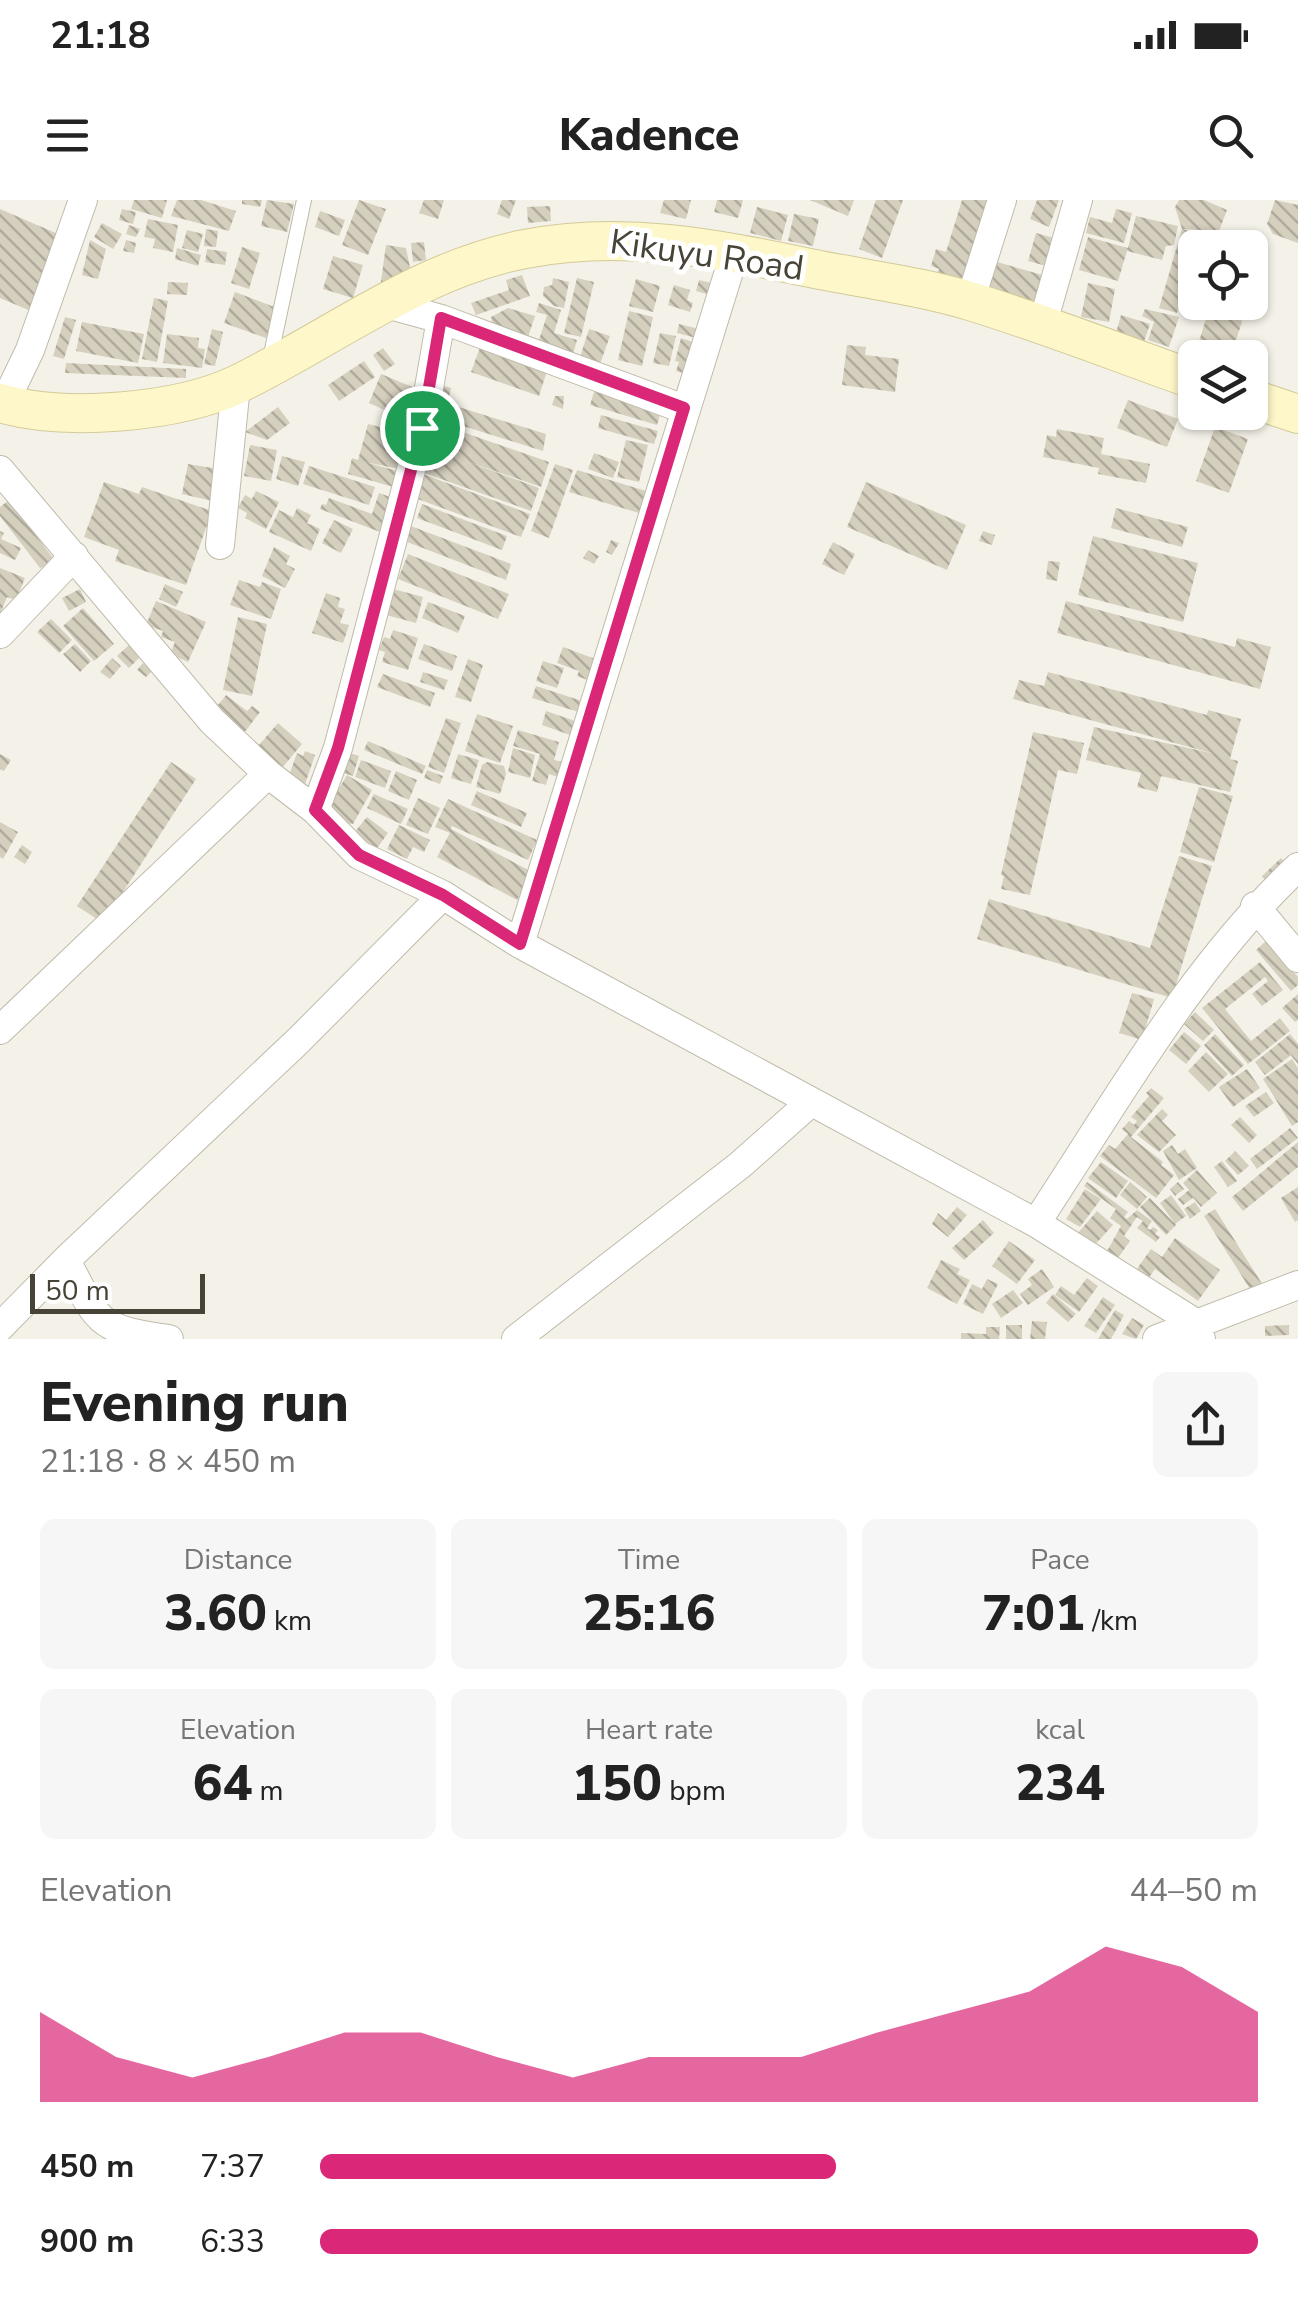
<!DOCTYPE html>
<html lang="en">
<head>
<meta charset="utf-8">
<style>
  body { margin:0; font-family:"Nunito Sans",sans-serif; background:#f6f6f6; color:#222; height:100vh; display:flex; flex-direction:column; font-size:38px; white-space:nowrap }
  * { box-sizing:border-box; margin:0 }
  p { font-size:32px; color:#767676 }
  .icon { flex:none; width:55px; height:55px; fill:none; stroke:currentColor; stroke-width:2; stroke-linecap:round; stroke-linejoin:round }
  .map { position:relative; height:1139px; overflow:hidden }
  .details { display:flex; flex-direction:column; background:#fff; flex:1 }
  .details>* { flex:none }
  .controls { position:absolute; left:1178px; top:30px; display:grid; gap:20px }
  .controls a { display:grid; place-items:center; width:90px; height:90px; border-radius:15px; background:#fff; box-shadow:0 2px 8px #0004; font-size:50px }
  .scale { position:absolute; left:30px; bottom:25px; width:175px; box-sizing:border-box; padding-left:10px; border:5px solid #474337; border-top:0; font-size:28px; line-height:35px; white-space:nowrap; color:#474337; -webkit-text-stroke:8px #fff; paint-order:stroke }
  .pin { position:absolute; display:grid; place-items:center; width:85px; height:85px; color:#fff; margin:-42px; border:5px solid #fff; border-radius:50%; box-shadow:0 2px 10px #0007 }
  .round { display:grid; place-items:center; flex:none; width:105px; height:105px; border-radius:15px; background:#f6f6f6 }
  .head { display:flex; align-items:center; justify-content:space-between; height:170px; padding:0 40px }
  h1 { font-size:55px; font-weight:800; line-height:75px }
  .figures { display:grid; grid-template-columns:repeat(3,1fr); gap:15px; height:170px; padding:10px 40px }
  .figures div { display:grid; align-content:center; border-radius:15px; background:#f6f6f6; text-align:center }
  .figures b { font-size:50px; font-weight:800 }
  .figures small { font-size:28px; font-weight:400 }
  .figures p { font-size:28px }
  .chart { height:280px; padding:20px 40px }
  .chart p { display:flex; justify-content:space-between }
  .chart svg { width:100%; height:180px; margin-top:10px; fill:#db2777; opacity:.7 }
  ul { padding:0 40px; list-style:none; font-size:32px }
  li { display:grid; grid-template-columns:160px 120px 1fr; align-items:center; height:75px }
  li i { height:25px; border-radius:12px; background:#db2777 }
  .status { display:flex; justify-content:space-between; align-items:center; height:70px; padding:0 50px; background:#fff; direction:ltr }
  .status svg { height:28px; fill:currentColor }
  header { display:flex; justify-content:space-between; align-items:center; height:130px; padding:0 40px; background:#fff; font-size:45px; font-weight:800 }
  .map>svg:first-child { display:block }
  .building { fill:url(#building-back-hatch) }
  .lines { fill:none; stroke-linecap:round; stroke-linejoin:round }
  .lane-casing { stroke:#bfbbab; stroke-width:16 }
  .street-casing { stroke:#bfbbab; stroke-width:30 }
  .secondary-casing { stroke:#d3ca99; stroke-width:40 }
  .lane { stroke:#fff; stroke-width:14 }
  .street { stroke:#fff; stroke-width:28 }
  .secondary { stroke:#fef7c9; stroke-width:38 }
  .route-casing { stroke:#fff; stroke-width:20 }
  .route { stroke:#db2777; stroke-width:12 }
  .labels { text-anchor:middle; dominant-baseline:central; stroke-width:10; stroke-linejoin:round; paint-order:stroke }
  .street-label { font-size:35px; fill:#474337; stroke:#fff }
</style>
</head>
<body>
<div class="status"><b>21:18</b><svg viewBox="0 0 49 12"><path d="M0 12V9h3v3zM5 12V6h3v6zM10 12V3h3v9zM15 12V0h3v12zM26 1h20v11H26zM47 4h2v5h-2z"/></svg></div>
<header><svg class="icon" aria-label="menu" viewBox="0 0 24 24"><path d="M4 6h16M4 12h16M4 18h16"/></svg>Kadence<svg class="icon" aria-label="search" viewBox="0 0 24 24"><circle cx="10" cy="10" r="6"/><path d="M15 15l6 6"/></svg></header>
<div class="map">
<svg width="1298" height="1139" viewBox="0 0 1298 1139">
  <defs>
    <pattern id="building-back-hatch" width="6" height="6" patternUnits="userSpaceOnUse" patternTransform="scale(2.5)"><rect width="6" height="6" fill="#d5cfbe"/><path d="M-1 5l2 2M0 0l6 6M5-1l2 2" fill="none" stroke="#afaa9b"/></pattern>
  </defs>
  <rect width="100%" height="100%" fill="#f4f2e8"/>
  <path class="building" d="M134,0H167L162,18L131,9Z
    M177,0H201L236,11L229,31L171,16Z
    M242,0H262L260,7L242,4Z
    M267,0L294,4L287,32L261,26Z
    M359,0L386,9L368,55L342,45Z
    M424,0H444L438,19L419,13Z
    M502,0H516L509,19L497,14Z
    M664,0H691L686,19L660,13Z
    M717,0H743L738,18L714,12Z
    M810,0H854L848,16Z
    M876,0H903L882,58L859,49Z
    M962,0H995L970,81L936,76L939,69L931,66L936,49L946,52Z
    M1037,0H1059L1049,27L1030,19Z
    M1179,0H1204L1227,10L1219,31L1182,29L1175,7Z
    M1275,0L1298,5V43L1273,34L1267,24Z
    M550,6L551,21L528,23L527,7Z
    M757,7L788,15L781,41L750,33Z
    M0,9L65,37L33,112L0,98Z
    M122,9L136,12L133,24L119,20Z
    M1116,9L1132,13L1124,43L1086,33L1090,17L1112,23Z
    M320,11L345,20L339,36L315,27Z
    M794,14L819,19L813,46L788,41Z
    M1136,16L1178,26L1174,45L1166,46L1162,60L1127,51L1118,81L1079,70L1088,37L1128,48Z
    M148,19L178,25L173,52L153,48L155,39L144,37Z
    M102,23L122,34L113,49L94,37Z
    M129,25L140,29L136,37L126,34Z
    M206,29L218,31L216,47L204,46Z
    M1182,29L1200,34L1177,113L1159,108Z
    M187,30L203,34L198,52L182,48Z
    M1036,33L1065,41L1057,69L1028,61Z
    M90,40L106,49L98,79L82,75Z
    M126,40L136,43L134,53L123,51Z
    M424,42L426,60L413,62L411,43Z
    M386,45L406,48L411,72L380,88Z
    M242,47L260,53L249,89L231,83Z
    M177,48L201,55L198,66L175,59Z
    M207,49L227,52L225,65L205,62Z
    M333,56L363,65L353,98L323,89Z
    M997,62L1053,78L1045,106L988,89Z
    M522,75L530,96L476,115L471,103L509,90L506,80Z
    M553,78L569,82L564,108L554,106L543,96L544,87L552,85Z
    M577,78L594,82L581,137L564,133Z
    M636,79L660,86L653,112L629,106Z
    M699,80L716,84L713,96L696,91Z
    M168,82L188,83L187,95L167,94Z
    M1088,83L1115,89L1109,122L1081,117Z
    M674,85L690,90L687,100L693,103L690,112L668,105Z
    M235,92L277,108L266,138L224,123Z
    M154,98L168,101L157,162L142,159Z
    M1205,102H1244L1239,116L1242,122L1230,158H1217L1196,151L1206,119L1200,117Z
    M539,103L561,110L554,133L577,140L573,154L538,143L547,115L536,112Z
    M508,108L535,116L527,140L473,117L492,122L491,117Z
    M1145,109L1179,117L1169,147L1148,140L1154,122L1142,116Z
    M629,111L653,117L642,166L618,160Z
    M1121,115L1150,124L1144,142L1116,133Z
    M65,117L76,120L64,159L53,156Z
    M82,122L144,134L138,163L76,151Z
    M679,124L703,130L700,139L677,133Z
    M212,129L223,132L215,166L204,164Z
    M589,129L610,136L600,164L580,157Z
    M660,133L676,136L669,166L653,163Z
    M167,134L199,138L198,148L205,149L202,168L163,163Z
    M681,138L699,144L689,175L676,171L679,162L675,161Z
    M482,142L549,165L539,196L471,172Z
    M847,145L866,147L865,155L899,159L895,192L842,185Z
    M383,148L395,164L384,171L373,155Z
    M364,161L375,177L339,201L328,185Z
    M66,163L186,169V178L65,173Z
    M381,174L422,191L409,221L369,203Z
    M435,183L451,188L448,201L452,205L546,234L543,251L425,214Z
    M595,189L662,209L657,225L590,205Z
    M555,196H564L563,209L552,205Z
    M1128,200L1178,219L1167,247L1117,228Z
    M278,207L290,223L267,240L245,232Z
    M601,215L658,231L654,244L598,228Z
    M368,224L408,234L399,269L365,262L401,272L397,288L348,274L352,258L358,260Z
    M445,226L549,262L541,287L463,260L539,288L531,311L424,273Z
    M1215,227L1248,239L1229,293L1196,281Z
    M1057,229L1104,238L1101,254L1150,264L1146,283L1098,274L1099,268L1043,257L1047,235L1056,237Z
    M626,240L648,245L639,282L617,277Z
    M250,245L277,250L271,281L244,276Z
    M594,253L619,262L613,278L588,269Z
    M282,256L305,262L298,286L276,279Z
    M188,264L218,269L212,301L182,294Z
    M555,264L573,270L549,338L531,331Z
    M309,266L375,287L369,305L303,284Z
    M577,270L646,291L639,313L569,292Z
    M423,274L530,314L521,337L415,298Z
    M104,282L139,294L142,287L212,311L186,385L115,361L119,350L84,337Z
    M866,282L966,325L947,370L847,327Z
    M256,291L279,302L266,329L245,318L247,313L238,308L245,295L252,299Z
    M379,293L393,298L380,332L320,309L322,304L326,305L329,298L372,314Z
    M9,300L56,362L40,368L0,316V307Z
    M422,304L507,336L502,350L417,318Z
    M297,308L311,315L307,323L320,329L311,351L269,332L279,310L293,317Z
    M1116,308L1188,327L1182,347L1111,328Z
    M334,320L353,329L341,353L322,343Z
    M408,325L511,364L506,380L402,340Z
    M0,331L4,333L1,339L21,348L15,360L0,353Z
    M983,331L995,335L992,345L979,341Z
    M1093,336L1198,363L1183,422L1078,395Z
    M611,340L619,343L612,355L606,352Z
    M833,342L855,354L844,375L822,364Z
    M274,347L290,356L286,364L295,369L285,388L262,376Z
    M588,350L599,356L594,364L583,358Z
    M408,354L509,394L498,419L398,379Z
    M1048,361L1060,362L1057,381L1046,379Z
    M0,368L25,378L16,400L7,397L0,414Z
    M239,380L260,387L262,382L281,389L271,419L230,405Z
    M165,384L183,392L176,407L159,399Z
    M80,389L86,402L69,411L62,398Z
    M393,389L423,397L416,423L386,415Z
    M326,393L340,398L338,407L345,409L340,423L349,425L343,443L312,433Z
    M156,401L206,422L188,462L170,454L175,442L161,437L163,431L146,425Z
    M1066,401L1235,447L1237,438L1271,447L1260,489L1057,433Z
    M428,402L465,416L458,433L422,418Z
    M83,408L114,444L94,461L63,426Z
    M238,417L267,424L252,496L223,490Z
    M51,419L72,440L59,453L37,432Z
    M393,430L418,438L408,470L382,462L385,452L379,450L384,437L390,439Z
    M75,444L91,461L80,472L63,454Z
    M130,444L141,456L129,468L117,456Z
    M424,444L457,456L452,471L418,459Z
    M563,447L598,460L590,481L577,476L579,471L557,463Z
    M112,458L121,466L110,479L100,472Z
    M468,459L483,465L471,502L455,497Z
    M543,461L564,468L557,488L536,481Z
    M143,463L152,471L146,477L137,470Z
    M423,472L448,480L444,490L420,482Z
    M1048,472L1207,515L1208,510L1241,519L1230,559L1238,561L1230,592L1161,576L1157,592L1137,587L1141,573L1086,560L1094,527L1215,554L1013,499L1019,480L1044,486Z
    M383,474L435,493L430,507L377,487Z
    M536,486L582,501L579,512L532,498Z
    M226,495L247,511L252,506L260,512L241,537L212,500L218,505Z
    M546,511L575,521L570,535L542,525Z
    M477,514L513,526L500,563L465,551Z
    M446,518L461,523L444,573L428,567Z
    M278,523L302,544L277,574L252,553Z
    M518,530L559,542L554,560L563,562L558,577L549,574L546,585L532,581L540,554L513,546Z
    M1033,532L1084,543L1077,574L1058,570L1030,695L1001,689L1004,676L1001,675Z
    M368,541L426,566L422,574L364,550Z
    M513,548L535,555L530,578L508,572Z
    M305,551L315,555L304,587L287,581L297,553L303,556Z
    M344,551L359,556L353,576L337,571Z
    M0,554L11,560L4,571L0,569Z
    M458,554L479,560L471,584L451,578Z
    M361,560L391,571L385,588L355,577Z
    M171,562L196,579L103,723L77,706Z
    M487,562L504,566L506,574L500,594L476,587L482,565Z
    M427,570L443,576L440,584L424,578Z
    M396,571L417,580L409,600L388,591Z
    M347,575L372,590L353,624L345,623L325,612Z
    M1199,587L1233,596L1214,662L1180,652Z
    M477,591L527,613L521,627L471,605Z
    M374,594L408,609L401,624L367,608Z
    M418,598L440,608L428,634L406,625Z
    M448,599L537,640L528,660L452,626L451,629L532,672L517,700L437,657L450,633L435,627Z
    M367,617L388,633L375,651L353,634Z
    M0,622L18,632L3,659L0,657Z
    M399,625L430,640L424,652L413,647L407,659L387,649Z
    M22,645L32,652L25,664L14,657Z
    M1179,656L1212,666L1172,798L977,739L989,699L1150,748Z
    M1281,658L1290,668L1272,686L1262,676Z
    M1267,740L1298,777V785L1291,791L1256,750Z
    M1260,762L1283,790L1262,806L1252,794L1268,781L1265,777L1225,809L1251,841L1280,818L1290,831L1248,864L1202,808Z
    M1132,793L1154,799L1142,840L1119,833Z
    M1298,794V820L1295,822L1282,808Z
    M1195,812L1214,830L1203,841L1184,824Z
    M1184,832L1201,846L1186,864L1169,850Z
    M1215,834L1244,865L1232,876L1204,845Z
    M1290,834L1298,844V864L1288,852L1290,856L1265,875L1255,862Z
    M1206,852L1228,874L1209,892L1188,871Z
    M1292,859L1298,868V922L1292,926L1263,879Z
    M1247,869L1260,888L1233,907L1219,887Z
    M1151,888L1164,898L1131,937L1163,962L1161,965L1174,975L1156,998L1100,956L1109,945L1115,949L1128,934L1122,929L1129,921L1134,925L1137,921L1131,917L1149,896L1146,893Z
    M1266,892L1274,903L1254,917L1245,906Z
    M1162,909L1168,915L1162,921L1176,935L1159,952L1137,935Z
    M1240,917L1257,935L1249,943L1231,925Z
    M1290,928L1298,938L1257,969L1250,959Z
    M1298,942V967L1243,1011L1232,997Z
    M1172,945L1178,954L1185,949L1197,968L1179,980L1163,951Z
    M1235,951L1249,966L1238,975L1225,961Z
    M1222,961L1237,981L1228,987L1214,967Z
    M1101,962L1128,981L1116,998L1088,978Z
    M1197,970L1217,993L1201,1007L1190,994L1193,998L1183,1005L1178,999L1189,990L1183,983Z
    M1087,982L1128,1012L1124,1017L1127,1019L1137,1010L1152,1021L1147,1028L1150,1030L1153,1027L1158,1030L1155,1034L1160,1037L1156,1042L1137,1028L1143,1021L1137,1017L1124,1036L1130,1041L1116,1061L1106,1053L1121,1026L1110,1018L1116,1009L1084,986Z
    M1130,982L1147,997L1137,1009L1120,995Z
    M1178,982L1184,989L1175,996L1170,989Z
    M1298,987V1020L1295,1022L1281,998Z
    M1085,989L1101,999L1080,1027L1066,1019Z
    M1171,995L1186,1016L1175,1024L1160,1003Z
    M1150,998L1176,1025L1166,1035L1140,1007Z
    M1195,1002L1201,1011L1190,1019L1184,1009Z
    M957,1007L967,1015L948,1037L932,1024L938,1013L946,1020Z
    M1215,1009L1266,1090L1255,1097L1204,1016Z
    M1097,1011L1113,1025L1092,1048L1077,1034Z
    M983,1020L994,1033L964,1060L952,1048Z
    M1175,1038L1220,1070L1198,1101L1155,1069L1146,1082L1134,1073L1151,1049L1162,1057Z
    M1009,1041L1035,1060L1017,1084L992,1066Z
    M941,1060L960,1069L957,1074L970,1080L957,1104L927,1088Z
    M1042,1069L1054,1087L1028,1105L1020,1094L1032,1085L1028,1079Z
    M1087,1078L1098,1086L1079,1112L1055,1095L1061,1086L1074,1095Z
    M987,1079L998,1084L983,1114L963,1104L972,1084L982,1089Z
    M1013,1090L1023,1103L1001,1118L992,1104Z
    M1053,1094L1076,1114L1068,1122L1046,1103Z
    M1103,1097L1115,1105L1096,1133L1084,1126Z
    M1115,1110L1124,1115L1111,1139H1098Z
    M1132,1118L1144,1125L1136,1139L1122,1134Z
    M1032,1121L1047,1122L1045,1139H1030Z
    M1006,1125H1022V1139H1006Z
    M1289,1125V1135L1265,1136V1126Z
    M986,1127H1000L999,1139H961V1133L986,1134Z"/>
  <g class="lines">
    <defs>
      <path id="lane" d="M270,159L304,0"/>
      <path id="street" d="M970,101L1002,0
        M383,103L441,119L684,209
        M1042,126L1078,0
        M4,204L30,150L83,0
        M0,270L212,521L268,574L315,610L359,655L443,695L520,744L1036,1023L1197,1124L1201,1139
        M220,345L236,185
        M0,434L74,356
        M315,610L338,548L422,228L441,119
        M1255,706L1298,758
        M520,744L735,52
        M0,830L268,574
        M1036,1023C1117,901 1191,767 1298,667
        M0,1127L66,1060
        M169,1139C97,1129 99,1124 66,1060L299,840L443,695
        M516,1139L740,965L811,902
        M1157,1139L1298,1085"/>
      <path id="secondary" d="M1250,198L1298,214
        M0,203C64,222 177,213 238,184C332,138 420,69 525,49C624,30 713,48 810,68C864,79 921,86 973,102C1048,125 1121,154 1195,180"/>
    </defs>
    <use href="#lane" class="lane-casing"/>
    <use href="#street" class="street-casing"/>
    <use href="#secondary" class="secondary-casing"/>
    <use href="#lane" class="lane"/>
    <use href="#street" class="street"/>
    <use href="#secondary" class="secondary"/>
  </g>
  <g class="lines">
    <defs>
      <path id="route" d="M441,118L684,208L520,744L443,695L359,655L315,610L338,548L422,228Z"/>
    </defs>
    <use href="#route" class="route-casing"/>
    <use href="#route" class="route"/>
  </g>
  <g class="labels">
    <g class="street-label">
      <text transform="translate(707 55) rotate(8)">Kikuyu Road</text>
    </g>
  </g>
</svg>
<div class="controls">
<a><svg class="icon" aria-label="locate" viewBox="0 0 24 24"><circle cx="12" cy="12" r="6"/><path d="M12 2v4M12 18v4M2 12h4M18 12h4"/></svg></a>
<a><svg class="icon" aria-label="layers" viewBox="0 0 24 24"><path d="M12 4l9 5-9 5-9-5zM3 14l9 5 9-5"/></svg></a>
</div>
<div class="scale">50 m</div>
<div class="pin" style="left:422px;top:228px;background:#1e9e55"><svg class="icon" aria-label="arrive" viewBox="0 0 24 24"><path d="M6 21V4h12l-3 4 3 4H6"/></svg></div>
</div>
<section class="details">
<div class="head"><div><h1>Evening run</h1><p>21:18 · 8 × 450 m</p></div><a class="round"><svg class="icon" aria-label="share" viewBox="0 0 24 24"><path d="M12 15V3M7 8l5-5 5 5M5 13v7h14v-7"/></svg></a></div>
<div class="figures">
<div><p>Distance</p><b>3.60<small> km</small></b></div>
<div><p>Time</p><b>25:16</b></div>
<div><p>Pace</p><b>7:01<small> /km</small></b></div>
</div>
<div class="figures">
<div><p>Elevation</p><b>64<small> m</small></b></div>
<div><p>Heart rate</p><b>150<small> bpm</small></b></div>
<div><p>kcal</p><b>234</b></div>
</div>
<div class="chart"><p><span>Elevation</span>44–50 m</p>
<svg viewBox="0 0 160 44" preserveAspectRatio="none"><path d="M0 44V22L10 33L20 38L30 33L40 27L50 27L60 33L70 38L80 33L90 33L100 33L110 27L120 22L130 17L140 6L150 11L160 22V44z"/></svg>
</div>
<ul>
<li><b>450 m</b>7:37<i style="width:55%"></i></li>
<li><b>900 m</b>6:33<i style="width:100%"></i></li>
</ul>
</section>
</body>
</html>
